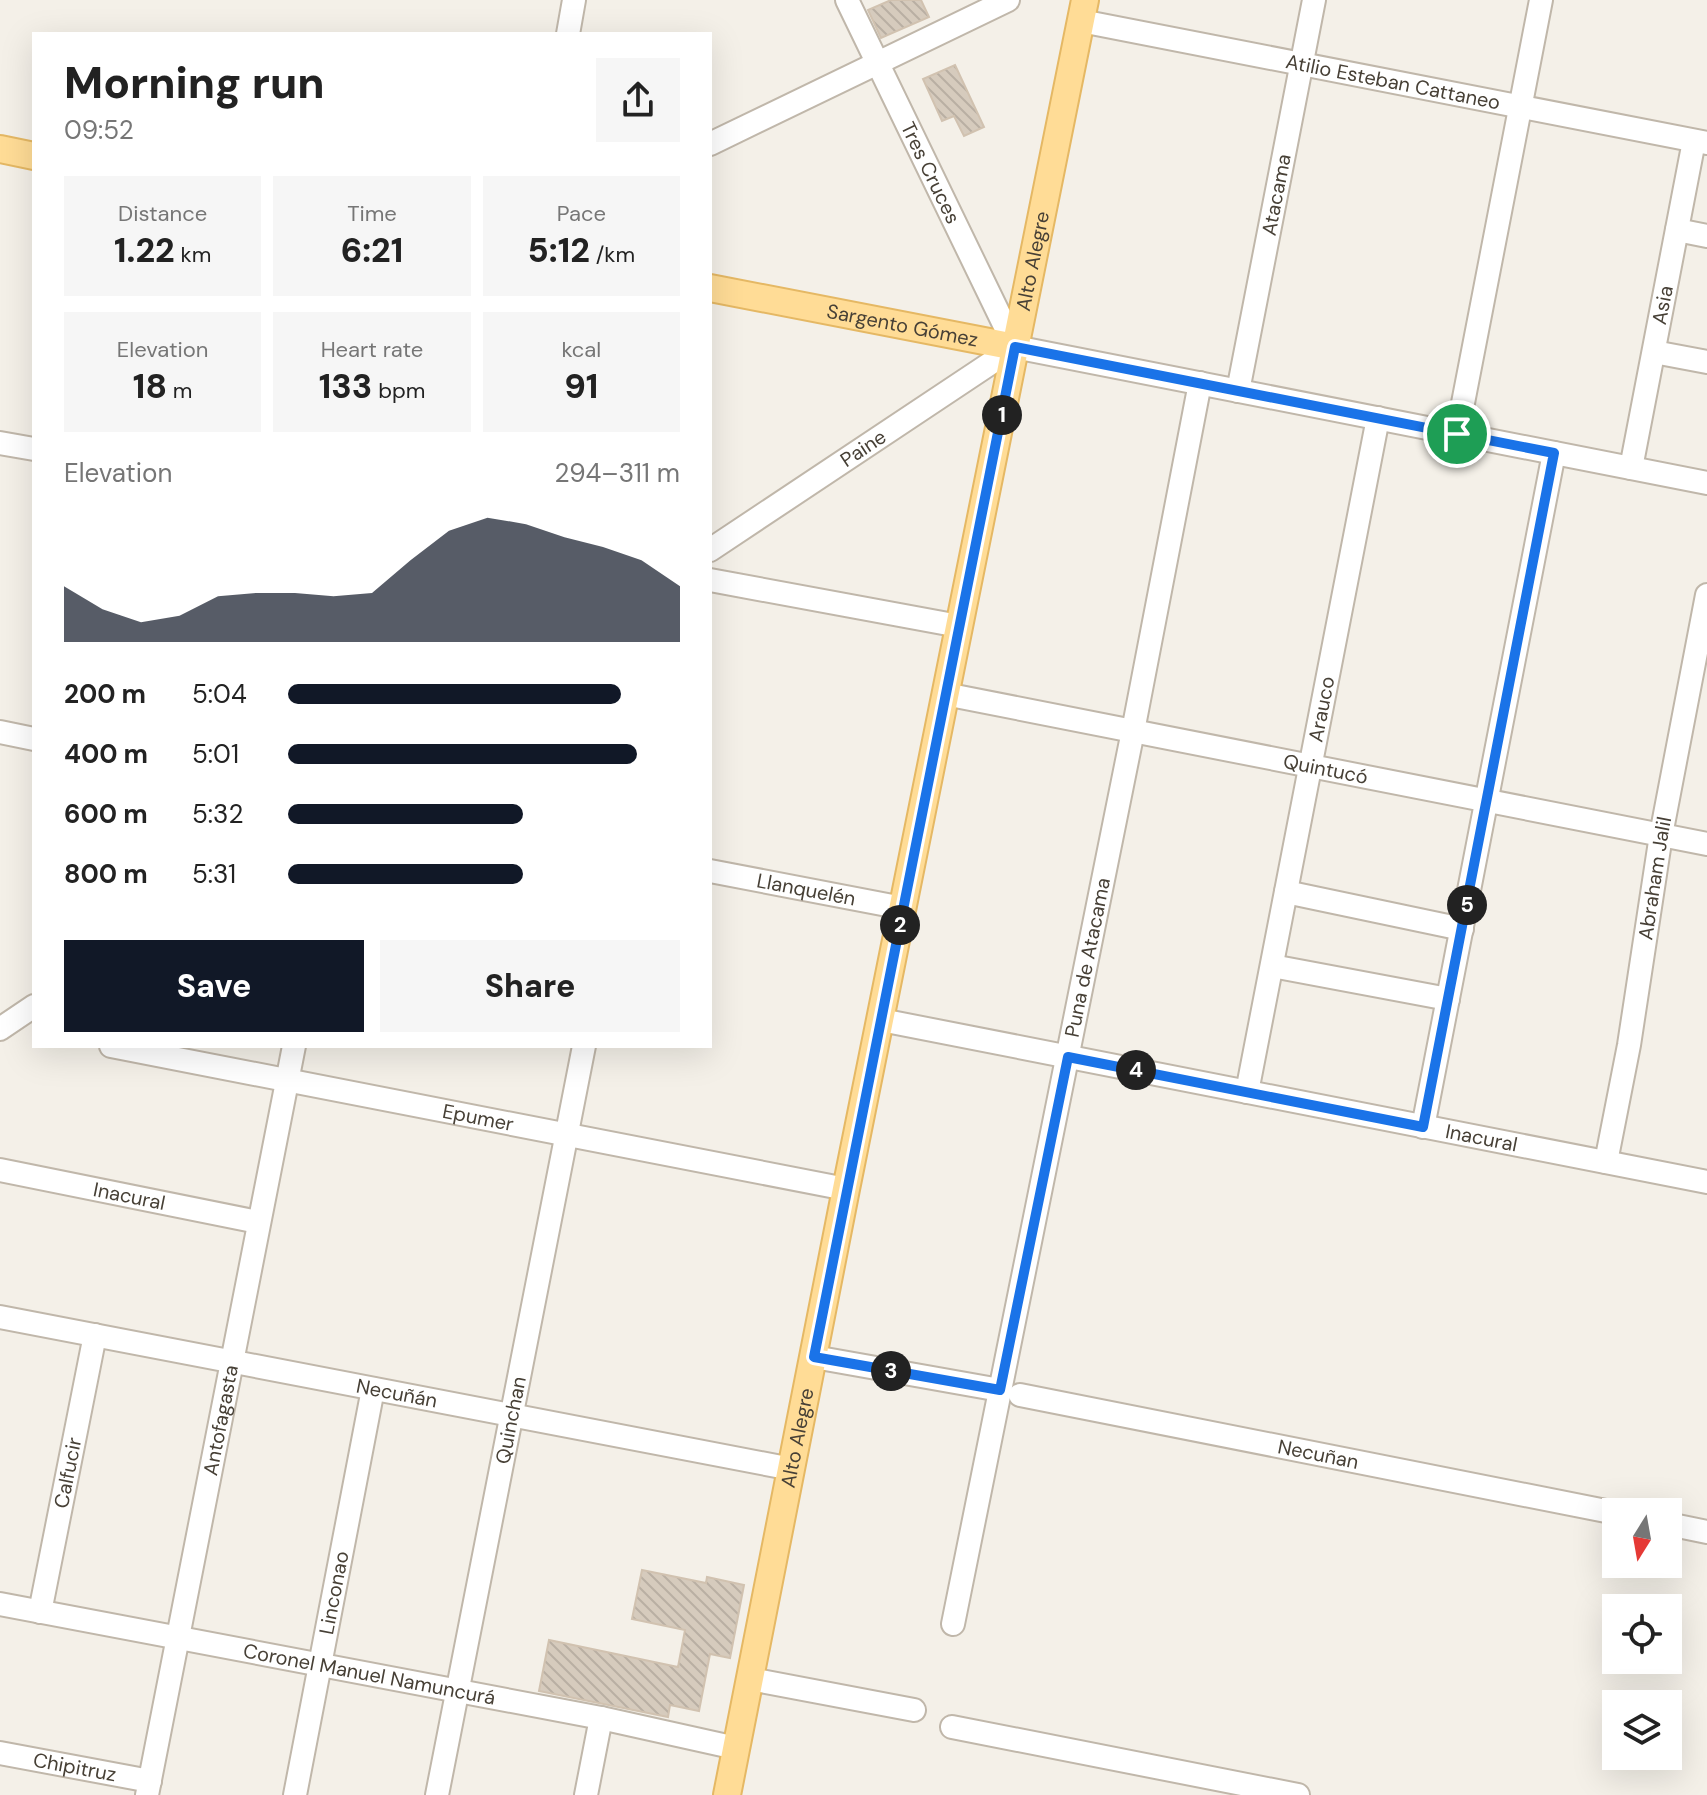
<!DOCTYPE html>
<html lang="en">
<head>
<meta charset="utf-8">
<style>
  body { margin:0; font-family:"DM Sans",sans-serif; background:#f6f6f6; color:#222; height:100vh; display:flex; flex-direction:column; font-size:30px; white-space:nowrap }
  * { box-sizing:border-box; margin:0 }
  p { font-size:26px; color:#767676 }
  .icon { flex:none; width:44px; height:44px; fill:none; stroke:currentColor; stroke-width:2; stroke-linecap:round; stroke-linejoin:round }
  .map { position:relative; flex:1; overflow:hidden }
  .drawer { position:absolute; left:32px; top:32px; width:680px; height:1016px; display:flex; flex-direction:column; background:#fff; border-radius:0px; box-shadow:0 8px 32px #0002 }
  .drawer>* { flex:none }
  .needle { width:52px; rotate:191deg }
  .controls { position:absolute; left:1602px; top:1498px; display:grid; gap:16px }
  .controls a { display:grid; place-items:center; width:80px; height:80px; border-radius:0px; background:#fff; box-shadow:0 8px 32px #0002; font-size:40px }
  .pin { position:absolute; display:grid; place-items:center; width:68px; height:68px; color:#fff; margin:-34px; border:4px solid #fff; border-radius:50%; box-shadow:0 2px 8px #0007 }
  .km { position:absolute; width:40px; height:40px; margin:-20px; border-radius:50%; background:#222; color:#fff; font-size:22px; line-height:40px; text-align:center }
  .round { display:grid; place-items:center; flex:none; width:84px; height:84px; border-radius:0px; background:#f6f6f6 }
  .headline { display:flex; align-items:center; justify-content:space-between; height:136px; padding:0 32px }
  h1 { font-size:44px; font-weight:800; line-height:60px }
  .metrics { display:grid; grid-template-columns:repeat(3,1fr); gap:12px; height:136px; padding:8px 32px }
  .metrics div { display:grid; align-content:center; border-radius:0px; background:#f6f6f6; text-align:center }
  .metrics b { font-size:34px; font-weight:800 }
  .metrics small { font-size:22px; font-weight:400 }
  .metrics p { font-size:22px }
  .chart { height:224px; padding:16px 32px }
  .chart p { display:flex; justify-content:space-between }
  .chart svg { width:100%; height:144px; margin-top:8px; fill:#111827; opacity:.7 }
  .action { display:flex; gap:16px; margin-top:auto; padding:16px 32px }
  .action a { flex:1; height:92px; border-radius:0px; background:#111827; color:#fff; font-size:32px; font-weight:800; line-height:92px; text-align:center }
  .action a+a { background:#f6f6f6; color:#222 }
  ul { padding:0 32px; list-style:none; font-size:26px }
  li { display:grid; grid-template-columns:128px 96px 1fr; align-items:center; height:60px }
  li i { height:20px; border-radius:10px; background:#111827 }
  .map>svg:first-child { display:block }
  .building { fill:url(#building-back-hatch); stroke:#d1c2b0; stroke-width:2 }
  .lines { fill:none; stroke-linecap:round; stroke-linejoin:round }
  .minor-casing { stroke:#c0b7aa; stroke-width:26 }
  .major-casing { stroke:#e5b864; stroke-width:30 }
  .minor { stroke:#fff; stroke-width:22 }
  .major { stroke:#ffdc96; stroke-width:26 }
  .route-casing { stroke:#fff; stroke-width:16 }
  .route { stroke:#1a73e8; stroke-width:10 }
  .labels { text-anchor:middle; dominant-baseline:central; stroke-width:6; stroke-linejoin:round; paint-order:stroke }
  .street-label { font-size:20px; fill:#474036; stroke:#fff }
</style>
</head>
<body>
<div class="map">
<svg width="1707" height="1795" viewBox="0 0 1707 1795">
  <defs>
    <pattern id="building-back-hatch" width="6" height="6" patternUnits="userSpaceOnUse" patternTransform="scale(2)"><rect width="6" height="6" fill="#d6cbbd"/><path d="M-1 5l2 2M0 0l6 6M5-1l2 2" fill="none" stroke="#b9afa3"/></pattern>
  </defs>
  <rect width="100%" height="100%" fill="#f4f0e8"/>
  <path class="building" d="M891,0H921L929,17L881,38L868,10Z
    M955,65L984,127L964,136L954,116L942,121L923,79Z
    M642,1570L706,1583L707,1577L744,1585L730,1658L710,1654L699,1711L670,1705L668,1717L539,1691L549,1640L678,1667L685,1630L632,1619Z"/>
  <g class="lines">
    <defs>
      <g id="minor">
        <path id="s1" d="M847,0L1015,347"/>
        <path id="s2" d="M1081,21L1707,143"/>
        <path d="M568,34L574,0"/>
        <path d="M710,144L1008,0"/>
        <path d="M1677,230L1707,236"/>
        <path d="M1015,347L1707,483"/>
        <path d="M1654,352L1707,362"/>
        <path id="s3" d="M1238,391L1314,0"/>
        <path d="M1457,434L1541,0"/>
        <path d="M0,443L34,449"/>
        <path id="s4" d="M1631,468L1694,141"/>
        <path id="s5" d="M710,550L1015,347"/>
        <path d="M710,580L959,626"/>
        <path id="s6" d="M945,694L1707,844"/>
        <path d="M0,732L34,739"/>
        <path id="s7" d="M710,871L903,908"/>
        <path d="M1286,892L1462,929"/>
        <path d="M1272,966L1448,999"/>
        <path id="s8" d="M881,1020L1707,1182"/>
        <path d="M0,1029L34,1006"/>
        <path id="s9" d="M111,1046L846,1189"/>
        <path id="s10" d="M1247,1092L1378,418"/>
        <path d="M1423,1127L1554,453"/>
        <path id="s11" d="M1606,1162L1629,1045L1661,835L1707,595"/>
        <path id="s12" d="M0,1170L258,1222"/>
        <path id="s13" d="M0,1317L792,1469"/>
        <path d="M814,1357L1000,1390"/>
        <path id="s14" d="M1020,1395L1616,1513"/>
        <path d="M1668,1524L1707,1532"/>
        <path id="s15" d="M0,1604L601,1718L736,1748"/>
        <path id="s16" d="M40,1612L95,1335"/>
        <path id="s17" d="M953,1624L1133,731L1200,383"/>
        <path d="M750,1679L914,1710"/>
        <path d="M952,1727L1298,1795"/>
        <path id="s18" d="M0,1753L150,1781"/>
        <path id="s19" d="M147,1795L294,1046"/>
        <path id="s20" d="M295,1795L373,1389"/>
        <path id="s21" d="M437,1795L584,1046"/>
        <path d="M586,1795L601,1718"/>
      </g>
      <g id="major">
        <path d="M0,149L34,156"/>
        <path id="s22" d="M710,288L1015,347"/>
        <path id="s23" d="M727,1795L846,1189L1085,0"/>
      </g>
    </defs>
    <use href="#minor" class="minor-casing"/>
    <use href="#major" class="major-casing"/>
    <use href="#minor" class="minor"/>
    <use href="#major" class="major"/>
  </g>
  <g class="lines">
    <defs>
      <path id="route" d="M1015,347L1554,453L1423,1127L1068,1057L1000,1390L814,1357Z"/>
    </defs>
    <use href="#route" class="route-casing"/>
    <use href="#route" class="route"/>
  </g>
  <g class="labels">
    <g class="street-label">
      <text stroke="none"><textPath href="#s2" startOffset="318">Atilio Esteban Cattaneo</textPath></text>
      <text stroke="none"><textPath href="#s1" startOffset="192">Tres Cruces</textPath></text>
      <text stroke="none"><textPath href="#s3" startOffset="200">Atacama</textPath></text>
      <text stroke="none"><textPath href="#s23" startOffset="1564">Alto Alegre</textPath></text>
      <text stroke="none"><textPath href="#s4" startOffset="166">Asia</textPath></text>
      <text stroke="none"><textPath href="#s22" startOffset="196">Sargento Gómez</textPath></text>
      <text stroke="none"><textPath href="#s5" startOffset="184">Paine</textPath></text>
      <text stroke="none"><textPath href="#s10" startOffset="390">Arauco</textPath></text>
      <text stroke="none"><textPath href="#s6" startOffset="388">Quintucó</textPath></text>
      <text stroke="none"><textPath href="#s11" startOffset="288">Abraham Jalil</textPath></text>
      <text stroke="none"><textPath href="#s7" startOffset="98">Llanquelén</textPath></text>
      <text stroke="none"><textPath href="#s17" startOffset="680">Puna de Atacama</textPath></text>
      <text stroke="none"><textPath href="#s9" startOffset="374">Epumer</textPath></text>
      <text stroke="none"><textPath href="#s8" startOffset="612">Inacural</textPath></text>
      <text stroke="none"><textPath href="#s12" startOffset="132">Inacural</textPath></text>
      <text stroke="none"><textPath href="#s13" startOffset="404">Necuñán</textPath></text>
      <text stroke="none"><textPath href="#s19" startOffset="382">Antofagasta</textPath></text>
      <text stroke="none"><textPath href="#s21" startOffset="382">Quinchan</textPath></text>
      <text stroke="none"><textPath href="#s23" startOffset="364">Alto Alegre</textPath></text>
      <text stroke="none"><textPath href="#s14" startOffset="304">Necuñan</textPath></text>
      <text stroke="none"><textPath href="#s16" startOffset="142">Calfucir</textPath></text>
      <text stroke="none"><textPath href="#s20" startOffset="206">Linconao</textPath></text>
      <text stroke="none"><textPath href="#s15" startOffset="376">Coronel Manuel Namuncurá</textPath></text>
      <text stroke="none"><textPath href="#s18" startOffset="76">Chipitruz</textPath></text>
    </g>
  </g>
</svg>
<div class="controls">
<a><svg class="needle" viewBox="-14 -14 28 28"><path d="M0-13l5 13h-10z" fill="#e53935"/><path d="M0 13l5-13h-10z" fill="#767676"/></svg></a>
<a><svg class="icon" aria-label="locate" viewBox="0 0 24 24"><circle cx="12" cy="12" r="6"/><path d="M12 2v4M12 18v4M2 12h4M18 12h4"/></svg></a>
<a><svg class="icon" aria-label="layers" viewBox="0 0 24 24"><path d="M12 4l9 5-9 5-9-5zM3 14l9 5 9-5"/></svg></a>
</div>
<div class="pin" style="left:1457px;top:434px;background:#1e9e55"><svg class="icon" aria-label="arrive" viewBox="0 0 24 24"><path d="M6 21V4h12l-3 4 3 4H6"/></svg></div>
<b class="km" style="left:1002px;top:415px">1</b>
<b class="km" style="left:900px;top:925px">2</b>
<b class="km" style="left:891px;top:1371px">3</b>
<b class="km" style="left:1136px;top:1070px">4</b>
<b class="km" style="left:1467px;top:905px">5</b>
<section class="drawer">
<div class="headline"><div><h1>Morning run</h1><p>09:52</p></div><a class="round"><svg class="icon" aria-label="share" viewBox="0 0 24 24"><path d="M12 15V3M7 8l5-5 5 5M5 13v7h14v-7"/></svg></a></div>
<div class="metrics">
<div><p>Distance</p><b>1.22<small> km</small></b></div>
<div><p>Time</p><b>6:21</b></div>
<div><p>Pace</p><b>5:12<small> /km</small></b></div>
</div>
<div class="metrics">
<div><p>Elevation</p><b>18<small> m</small></b></div>
<div><p>Heart rate</p><b>133<small> bpm</small></b></div>
<div><p>kcal</p><b>91</b></div>
</div>
<div class="chart"><p><span>Elevation</span>294–311 m</p>
<svg viewBox="0 0 160 44" preserveAspectRatio="none"><path d="M0 44V27L10 34L20 38L30 36L40 30L50 29L60 29L70 30L80 29L90 19L100 10L110 6L120 8L130 12L140 15L150 19L160 27V44z"/></svg>
</div>
<ul>
<li><b>200 m</b>5:04<i style="width:85%"></i></li>
<li><b>400 m</b>5:01<i style="width:89%"></i></li>
<li><b>600 m</b>5:32<i style="width:60%"></i></li>
<li><b>800 m</b>5:31<i style="width:60%"></i></li>
</ul>
<div class="action"><a>Save</a><a>Share</a></div>
</section>
</div>
</body>
</html>
